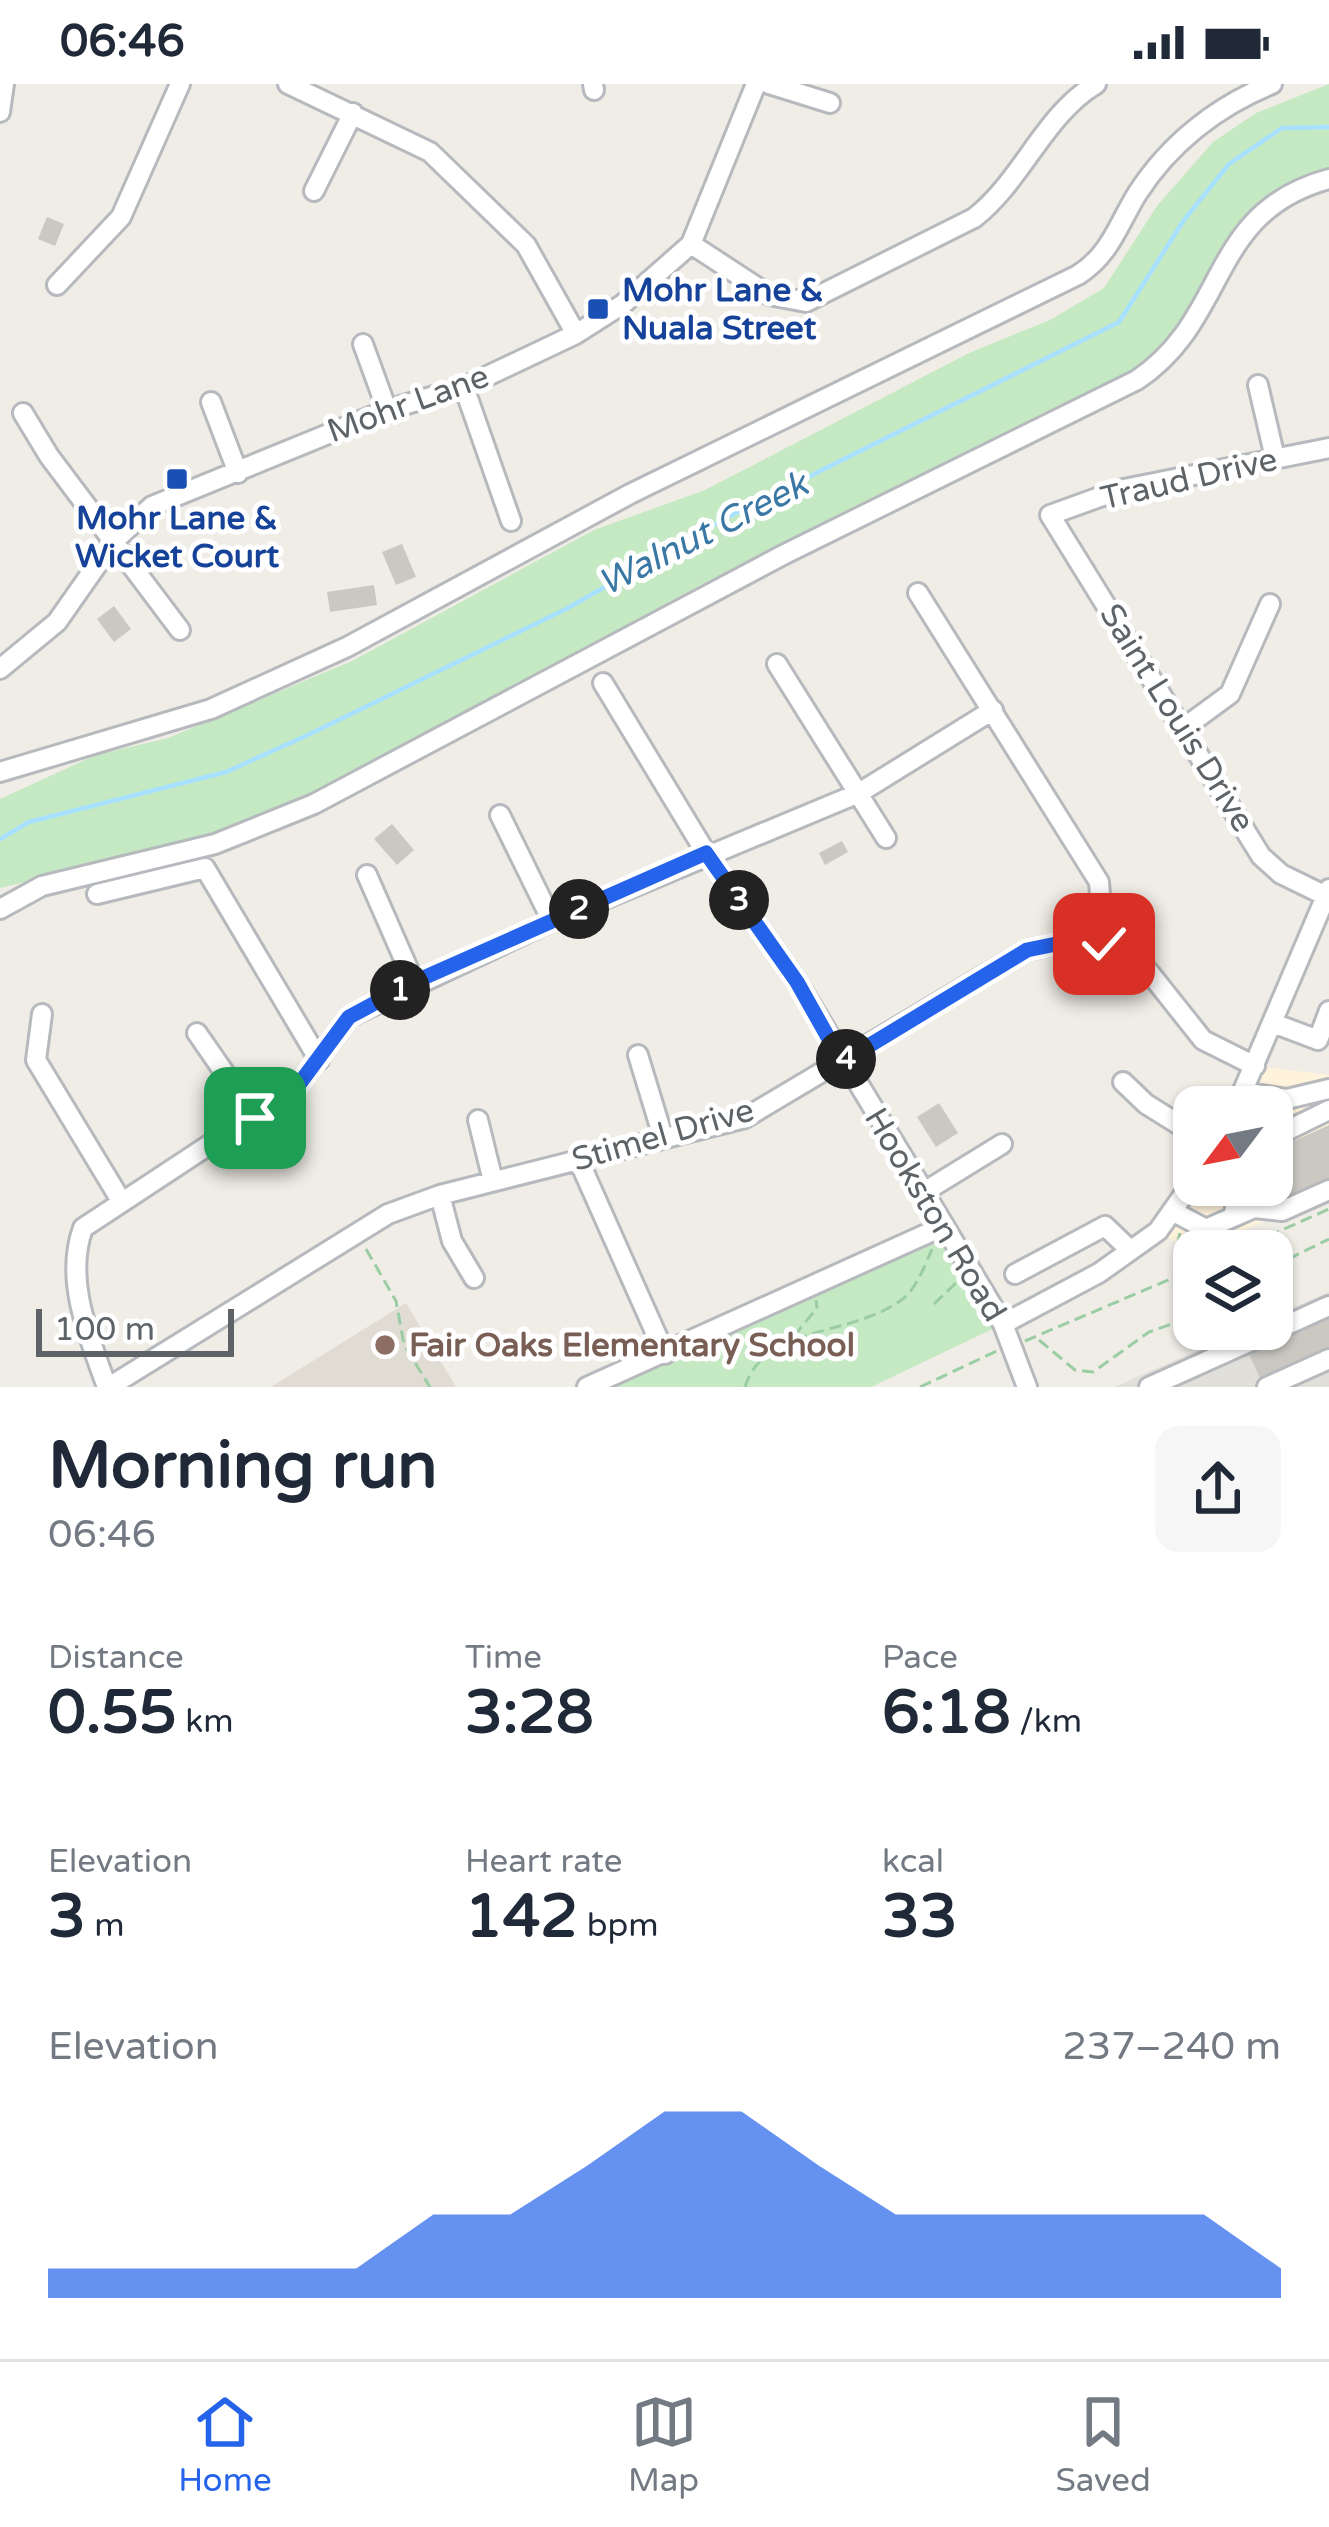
<!DOCTYPE html>
<html lang="en">
<head>
<meta charset="utf-8">
<style>
  body { margin:0; font-family:"Varela Round",sans-serif; background:#f6f6f7; color:#1f2937; height:100vh; display:flex; flex-direction:column; font-size:45px; white-space:nowrap }
  * { box-sizing:border-box; margin:0 }
  p { font-size:39px; color:#747a83 }
  .icon { flex:none; width:66px; height:66px; fill:none; stroke:currentColor; stroke-width:2; stroke-linecap:round; stroke-linejoin:round }
  .map { position:relative; height:1303px; overflow:hidden }
  .details { display:flex; flex-direction:column; background:#fff; flex:1 }
  .details>* { flex:none }
  .needle { width:78px; rotate:238deg }
  .buttons { position:absolute; left:1173px; top:1002px; display:grid; gap:24px }
  .buttons a { display:grid; place-items:center; width:120px; height:120px; border-radius:24px; background:#fff; box-shadow:0 3px 9px #0004; font-size:60px }
  .scale { position:absolute; left:36px; bottom:30px; width:198px; box-sizing:border-box; padding-left:12px; border:6px solid #5d6367; border-top:0; font-size:33px; line-height:42px; white-space:nowrap; color:#5d6367; -webkit-text-stroke:9px #fff; paint-order:stroke }
  .pin { position:absolute; display:grid; place-items:center; width:102px; height:102px; color:#fff; margin:-51px; border-radius:24px; box-shadow:0 6px 18px #0006 }
  .km { position:absolute; width:60px; height:60px; margin:-30px; border-radius:50%; background:#222; color:#fff; font-size:33px; line-height:60px; text-align:center }
  .round { display:grid; place-items:center; flex:none; width:126px; height:126px; border-radius:24px; background:#f6f6f7 }
  .overview { display:flex; align-items:center; justify-content:space-between; height:204px; padding:0 48px }
  h1 { font-size:66px; font-weight:700; line-height:90px }
  .stats { display:grid; grid-template-columns:repeat(3,1fr); gap:18px; height:204px; padding:12px 48px }
  .stats div { display:grid; align-content:center }
  .stats b { font-size:60px; font-weight:700 }
  .stats small { font-size:33px; font-weight:400 }
  .stats p { font-size:33px }
  .chart { height:336px; padding:24px 48px }
  .chart p { display:flex; justify-content:space-between }
  .chart svg { width:100%; height:216px; margin-top:12px; fill:#2563eb; opacity:.7 }
  .status { display:flex; justify-content:space-between; align-items:center; height:84px; padding:0 60px; background:#fff; direction:ltr }
  .status svg { height:33px; fill:currentColor }
  .dock { display:flex; justify-content:space-around; align-items:center; height:168px; border-top:3px solid #e0e1e3; background:#fff; font-size:33px; color:#747a83 }
  .dock a { display:grid; justify-items:center; gap:6px }
  .dock .on { color:#2563eb }
  .map>svg:first-child { display:block }
  .commercial { fill:#fff3dc }
  .industrial { fill:#e1dfda }
  .education { fill:#e0dcd4 }
  .green { fill:#c5e9c2 }
  .lines { fill:none; stroke-linecap:round; stroke-linejoin:round }
  .stream { stroke:#a7e1ff; stroke-width:4.5 }
  .building { fill:#cbc8c2 }
  .minor-casing { stroke:#b6b9bd; stroke-width:24 }
  .path { stroke:#9bcda5; stroke-width:3; stroke-dasharray:12 6; stroke-linecap:butt }
  .minor { stroke:#fff; stroke-width:18 }
  .route-casing { stroke:#fff; stroke-width:24 }
  .route { stroke:#2563eb; stroke-width:15 }
  .transit-dot { fill:#1a4fb4; stroke:#fff; stroke-width:4.5 }
  .education-dot { fill:#8d6e63; stroke:#fff; stroke-width:4.5 }
  .labels { text-anchor:middle; dominant-baseline:central; stroke-width:10; stroke-linejoin:round; paint-order:stroke }
  .transit-label { font-size:33px; font-weight:bold; fill:#164399; stroke:#fff; text-anchor:start }
  .street-label { font-size:33px; fill:#5d6367; stroke:#fff }
  .education-label { font-size:33px; font-weight:bold; fill:#785e54; stroke:#fff; text-anchor:start }
  .water-label { font-size:36px; font-style:italic; fill:#3978a4; stroke:#fff }
</style>
</head>
<body>
<div class="status"><b>06:46</b><svg viewBox="0 0 49 12"><path d="M0 12V9h3v3zM5 12V6h3v6zM10 12V3h3v9zM15 12V0h3v12zM26 1h20v11H26zM47 4h2v5h-2z"/></svg></div>
<div class="map">
<svg width="1329" height="1303" viewBox="0 0 1329 1303">
  <rect width="100%" height="100%" fill="#f0ede6"/>
  <path class="commercial" d="M1255,982L1329,991V1108L1193,1169L1158,1147L1194,1101H1272V1023H1236Z"/>
  <path class="industrial" d="M1329,1208V1303H1114L1246,1245H1272V1233Z"/>
  <path class="education" d="M406,1219L456,1303H271Z"/>
  <path class="green" d="M1329,0V89L1275,109L1239,139L1175,257L1131,294L702,500L299,722L233,748L0,804V715L96,671L168,654L352,577L594,446L705,406L969,269L1050,236L1104,204L1157,122L1213,58L1256,29Z
    M944,1142L1003,1240L871,1303H587Z"/>
  <g class="lines">
    <path class="stream" d="M0,755L29,738L226,688L310,650L566,525L726,434L1119,238L1184,136L1229,80L1282,44L1329,43"/>
  </g>
  <path class="building" d="M47,133L64,140L55,162L38,155Z
    M402,460L416,493L396,501L382,468Z
    M374,501L377,521L330,528L327,508Z
    M114,522L131,545L114,558L97,535Z
    M392,740L414,766L397,781L374,755Z
    M842,757L848,768L825,781L819,769Z
    M939,1019L958,1049L936,1063L917,1033Z
    M1329,1041V1095L1274,1119L1266,1101H1272V1067Z
    M1329,1232V1263L1260,1294L1248,1268Z"/>
  <g class="lines">
    <defs>
      <path id="minor" d="M288,0L430,68L526,161L576,250
        M593,0L594,6
        M769,0L830,19
        M0,28L4,0
        M314,107L353,29
        M691,160L769,211L806,218L974,134C1022,97 1044,31 1096,0
        M57,201L121,133L180,0
        M363,260L387,326
        M1258,301L1275,374
        M464,303L511,437
        M211,318L238,389
        M23,329L49,372L180,546
        M918,509L1099,798L1104,860
        M777,580L886,754
        M0,585L57,538L113,458L152,422L387,326L464,303L576,250L623,220L691,160L756,0
        M603,599L706,769L797,898L924,1108L1003,1240L1027,1303
        M1185,643L1230,610L1270,520
        M0,688L211,625L347,563L630,410L1078,191C1110,171 1118,141 1137,110C1169,60 1217,22 1272,0
        M500,731L552,837
        M367,791L414,898
        M97,810L205,784L319,976
        M1326,812L1281,790L1261,772L1050,431L1119,406L1329,364
        M0,825L42,802L215,760L314,720L783,471L1137,296C1230,234 1207,128 1329,95
        M42,930L36,976L120,1115
        M1273,939L1318,956L1329,927
        M197,949L255,1033
        M638,971L663,1053
        M1123,998L1146,1020L1194,1050
        M1243,1008L1287,1015L1329,1005
        M1236,1023L1329,805
        M478,1036L493,1097
        M1272,1054L1329,1026
        M579,1077L665,1270
        M924,1108L1002,1060
        M440,1111L452,1157L474,1194
        M1172,1127L1206,1145L1254,1124L1282,1127L1329,1106
        M1233,1133L1240,1101
        M1015,1190L1105,1142L1130,1166
        M1003,1240L1099,1189L1158,1147L1194,1096
        M107,1303C89,1253 64,1196 83,1144L297,1003L349,933L552,837L859,709L993,626
        M109,1303L388,1130L440,1111L745,1034L1027,866L1066,858L1104,860L1149,888L1203,956L1255,982
        M587,1303L944,1142
        M1149,1303L1329,1222
        M1267,1303L1329,1275"/>
    </defs>
    <use href="#minor" class="minor-casing"/>
    <path class="path" d="M1180,1149L1176,1167L1181,1186
      M366,1165L396,1217L404,1261L430,1303
      M1235,1167L1329,1125
      M1272,1183L1329,1155
      M934,1220L958,1197
      M794,1252L817,1224L816,1216
      M1039,1256L1075,1286L1093,1288L1149,1248L1194,1232
      M1025,1257L1194,1185
      M745,1303C765,1239 853,1254 904,1214C917,1203 925,1181 932,1165
      M920,1303L999,1266"/>
    <use href="#minor" class="minor"/>
  </g>
  <g class="lines">
    <defs>
      <path id="route" d="M255,1034L297,1003L349,933L414,898L706,769L797,898L842,978L1027,866L1066,858L1104,860"/>
    </defs>
    <use href="#route" class="route-casing"/>
    <use href="#route" class="route"/>
  </g>
  <g class="transit-dot">
    <rect x="586" y="213" width="24" height="24" rx="6"/>
    <rect x="165" y="383" width="24" height="24" rx="6"/>
  </g>
  <circle class="education-dot" cx="385" cy="1261" r="12"/>
  <g class="labels">
    <g class="transit-label">
      <text x="622" y="206">Mohr Lane &amp;<tspan x="622" dy="38">Nuala Street</tspan></text>
      <text x="177" y="434" text-anchor="middle">Mohr Lane &amp;<tspan x="177" dy="38">Wicket Court</tspan></text>
    </g>
    <g class="street-label">
      <text transform="translate(408 320) rotate(-20)">Mohr Lane</text>
      <text transform="translate(1189 395) rotate(-13)">Traud Drive</text>
      <text transform="translate(1177 634) rotate(58)">Saint Louis Drive</text>
      <text transform="translate(663 1051) rotate(-16)">Stimel Drive</text>
      <text transform="translate(935 1131) rotate(59)">Hookston Road</text>
    </g>
    <g class="education-label">
      <text x="409" y="1261">Fair Oaks Elementary School</text>
    </g>
    <g class="water-label">
      <text transform="translate(703 450) rotate(-27)">Walnut Creek</text>
    </g>
  </g>
</svg>
<div class="buttons">
<a><svg class="needle" viewBox="-14 -14 28 28"><path d="M0-13l5 13h-10z" fill="#e53935"/><path d="M0 13l5-13h-10z" fill="#747a83"/></svg></a>
<a><svg class="icon" aria-label="layers" viewBox="0 0 24 24"><path d="M12 4l9 5-9 5-9-5zM3 14l9 5 9-5"/></svg></a>
</div>
<div class="scale">100 m</div>
<div class="pin" style="left:255px;top:1034px;background:#1e9e55"><svg class="icon" aria-label="arrive" viewBox="0 0 24 24"><path d="M6 21V4h12l-3 4 3 4H6"/></svg></div>
<div class="pin" style="left:1104px;top:860px;background:#d93025"><svg class="icon" aria-label="check" viewBox="0 0 24 24"><path d="M5 12l5 5 9-10"/></svg></div>
<b class="km" style="left:400px;top:906px">1</b>
<b class="km" style="left:579px;top:825px">2</b>
<b class="km" style="left:739px;top:816px">3</b>
<b class="km" style="left:846px;top:975px">4</b>
</div>
<section class="details">
<div class="overview"><div><h1>Morning run</h1><p>06:46</p></div><a class="round"><svg class="icon" aria-label="share" viewBox="0 0 24 24"><path d="M12 15V3M7 8l5-5 5 5M5 13v7h14v-7"/></svg></a></div>
<div class="stats">
<div><p>Distance</p><b>0.55<small> km</small></b></div>
<div><p>Time</p><b>3:28</b></div>
<div><p>Pace</p><b>6:18<small> /km</small></b></div>
</div>
<div class="stats">
<div><p>Elevation</p><b>3<small> m</small></b></div>
<div><p>Heart rate</p><b>142<small> bpm</small></b></div>
<div><p>kcal</p><b>33</b></div>
</div>
<div class="chart"><p><span>Elevation</span>237–240 m</p>
<svg viewBox="0 0 160 44" preserveAspectRatio="none"><path d="M0 44V38L10 38L20 38L30 38L40 38L50 27L60 27L70 17L80 6L90 6L100 17L110 27L120 27L130 27L140 27L150 27L160 38V44z"/></svg>
</div>
</section>
<nav class="dock">
<a class="on"><svg class="icon" aria-label="home" viewBox="0 0 24 24"><path d="M3 11l9-7 9 7M6 9v11h12V9"/></svg>Home</a>
<a><svg class="icon" aria-label="map" viewBox="0 0 24 24"><path d="M3 6l6-2 6 2 6-2v14l-6 2-6-2-6 2zM9 4v14M15 6v14"/></svg>Map</a>
<a><svg class="icon" aria-label="saved" viewBox="0 0 24 24"><path d="M7 4h10v16l-5-4-5 4z"/></svg>Saved</a>
</nav>
</body>
</html>
